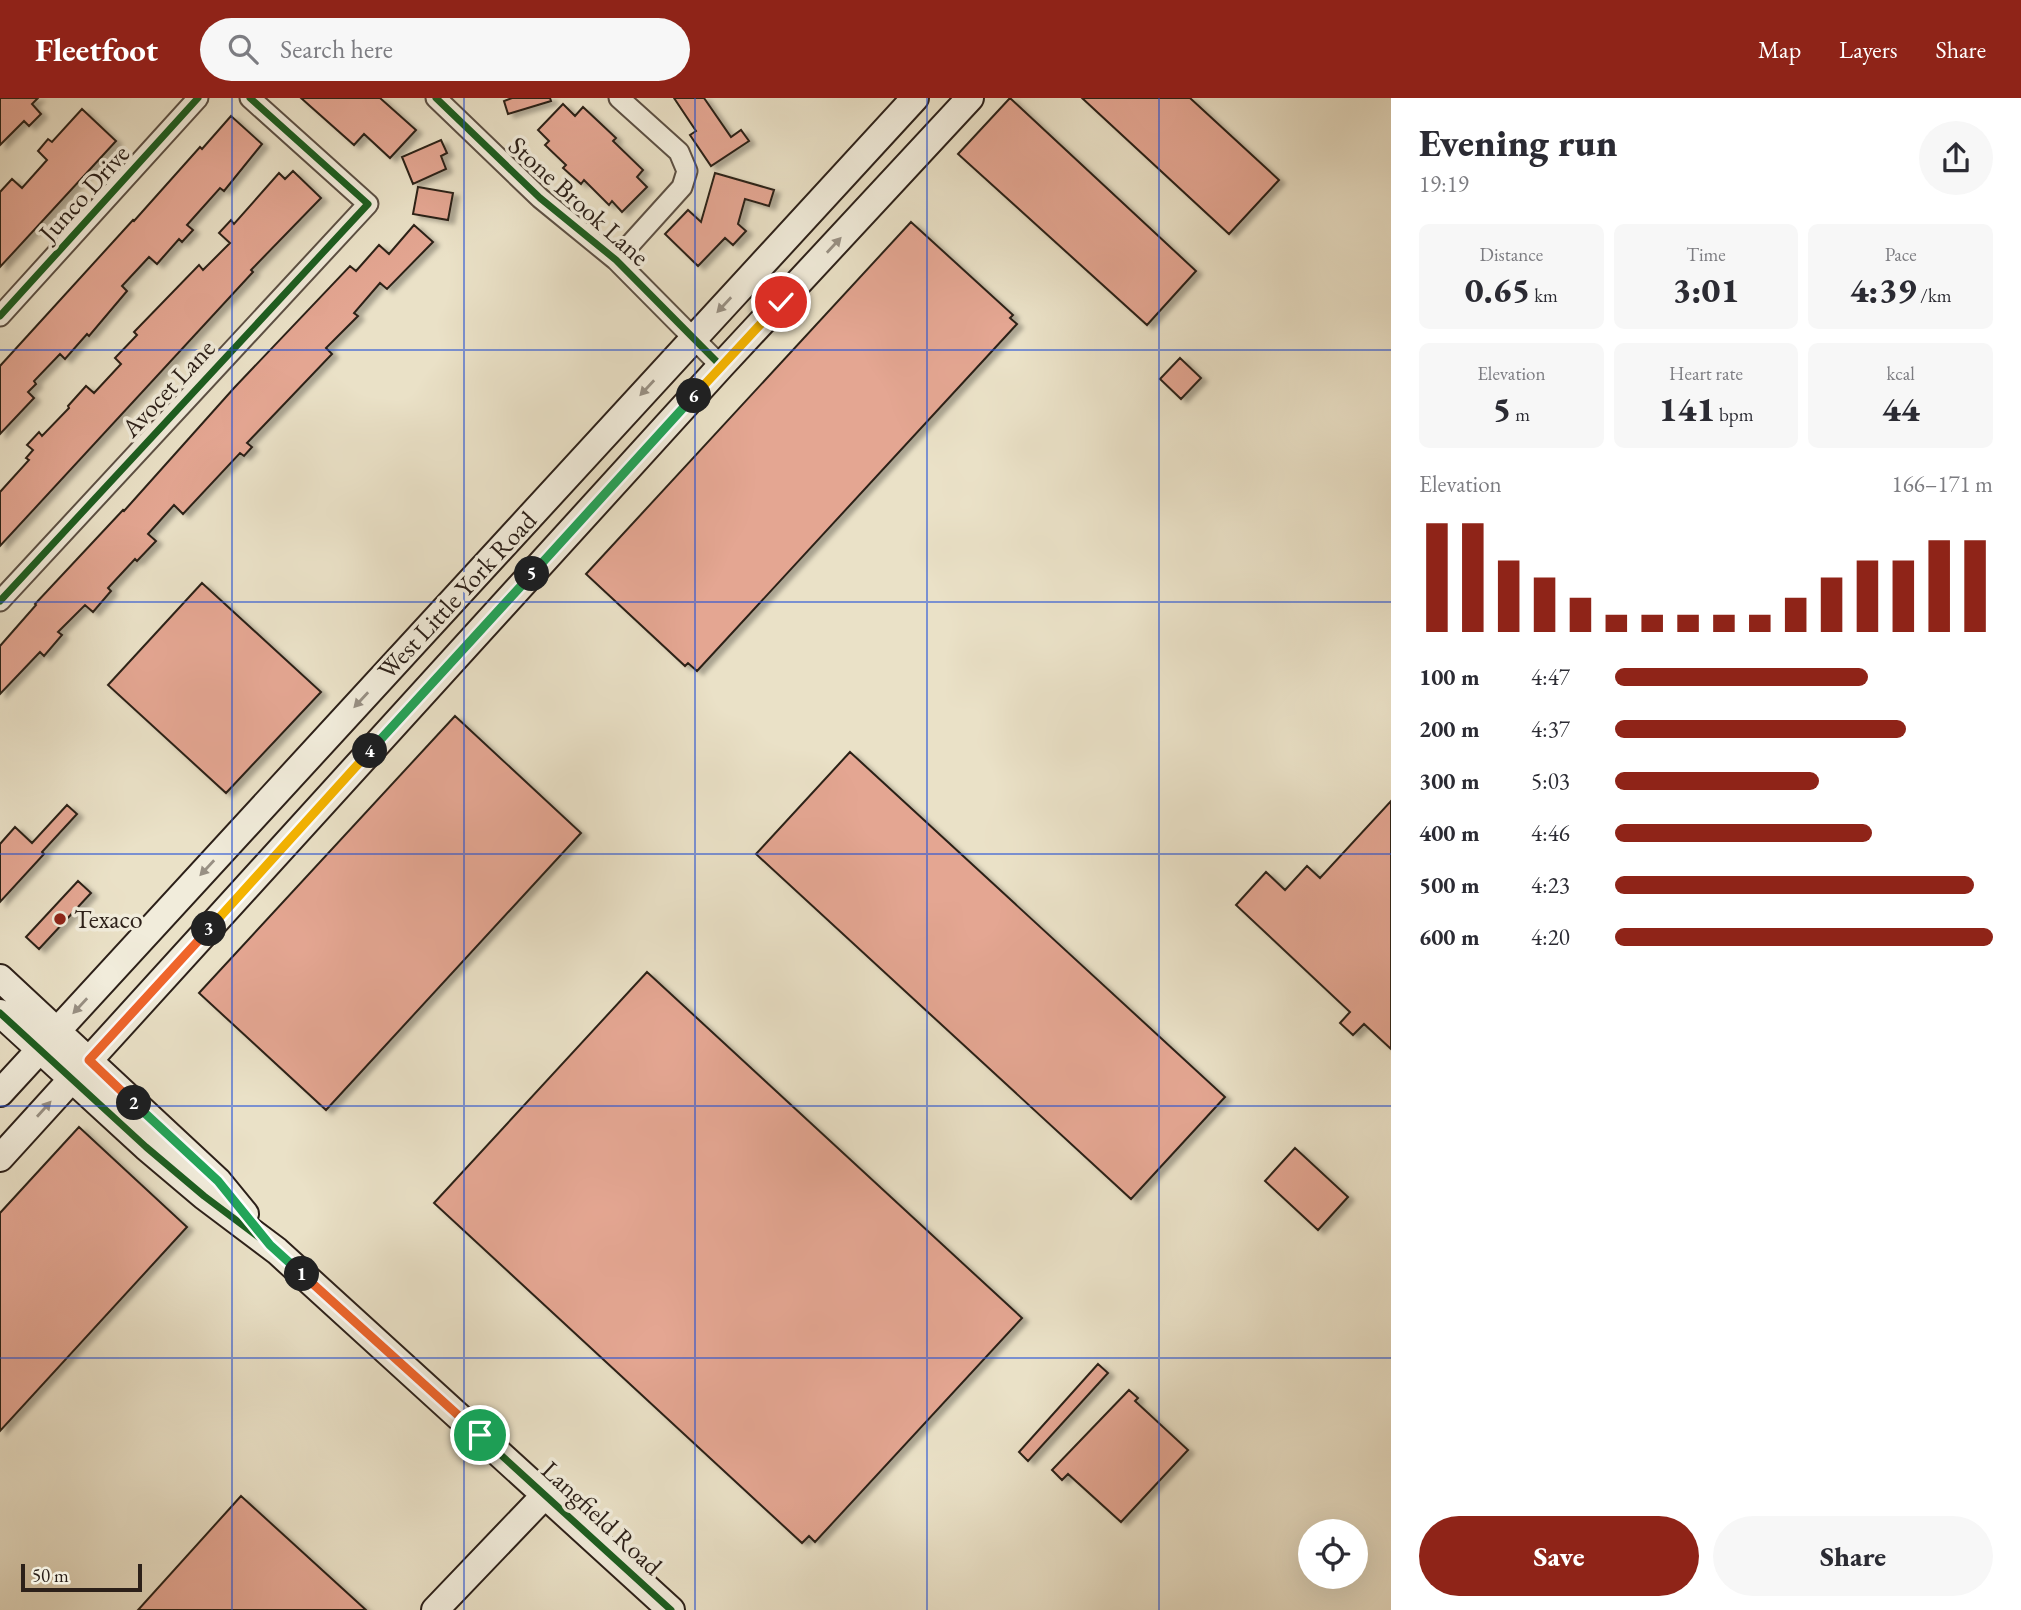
<!DOCTYPE html>
<html lang="en">
<head>
<meta charset="utf-8">
<style>
  body { margin:0; font-family:"EB Garamond",serif; background:#f7f7f7; color:#2b2b33; height:100vh; display:flex; flex-direction:column; font-size:26px; white-space:nowrap }
  * { box-sizing:border-box; margin:0 }
  p { font-size:23px; color:#7c7c81 }
  .icon { flex:none; width:38px; height:38px; fill:none; stroke:currentColor; stroke-width:2; stroke-linecap:round; stroke-linejoin:round }
  .map { position:relative; flex:1; overflow:hidden }
  .sheet { display:flex; flex-direction:column; background:#fff; width:630px }
  .sheet>* { flex:none }
  .tools { position:absolute; left:1298px; top:1421px; display:grid; gap:14px }
  .tools a { display:grid; place-items:center; width:70px; height:70px; border-radius:50%; background:#fff; box-shadow:0 7px 28px #0002; font-size:35px }
  .scale { position:absolute; left:21px; bottom:18px; width:121px; box-sizing:border-box; padding-left:7px; border:4px solid #2c2019; border-top:0; font-size:19px; line-height:24px; white-space:nowrap; color:#2c2019; -webkit-text-stroke:5px #f1ecdb; paint-order:stroke }
  .pin { position:absolute; display:grid; place-items:center; width:60px; height:60px; color:#fff; margin:-30px; border:4px solid #fff; border-radius:50%; box-shadow:0 2px 7px #0007 }
  .km { position:absolute; width:35px; height:35px; margin:-18px; border-radius:50%; background:#222; color:#fff; font-size:19px; line-height:35px; text-align:center }
  .round { display:grid; place-items:center; flex:none; width:74px; height:74px; border-radius:37px; background:#f7f7f7 }
  .head { display:flex; align-items:center; justify-content:space-between; height:119px; padding:0 28px }
  h1 { font-size:38px; font-weight:800; line-height:52px }
  .figures { display:grid; grid-template-columns:repeat(3,1fr); gap:10px; height:119px; padding:7px 28px }
  .figures div { display:grid; align-content:center; border-radius:10px; background:#f7f7f7; text-align:center }
  .figures b { font-size:35px; font-weight:800 }
  .figures small { font-size:19px; font-weight:400 }
  .figures p { font-size:19px }
  .chart { height:196px; padding:14px 28px }
  .chart p { display:flex; justify-content:space-between }
  .chart svg { width:100%; height:126px; margin-top:7px; stroke:#8f2418; stroke-width:6 }
  .action { display:flex; gap:14px; margin-top:auto; padding:14px 28px }
  .action a { flex:1; height:80px; border-radius:42px; background:#8f2418; color:#fff; font-size:28px; font-weight:800; line-height:80px; text-align:center }
  .action a+a { background:#f7f7f7; color:#2b2b33 }
  ul { padding:0 28px; list-style:none; font-size:23px }
  li { display:grid; grid-template-columns:112px 84px 1fr; align-items:center; height:52px }
  li i { height:18px; border-radius:9px; background:#8f2418 }
  header { display:flex; align-items:center; gap:42px; box-sizing:border-box; height:98px; padding:0 35px; background:#8f2418; color:#fff }
  header strong { font-size:33px }
  nav { display:flex; gap:38px; margin-inline-start:auto; font-size:24px }
  .search { width:490px; height:63px; background:#f7f7f7; display:flex; align-items:center; gap:18px; box-sizing:border-box; padding:0 24px; border-radius:38px; color:#7c7c81; font-size:26px }
  main { display:flex; flex:1; min-height:0 }
  .map>svg:first-child { display:block }
  .building { fill:#e4a692; stroke:#2c2019; stroke-width:2; filter:url(#shadow) }
  .lines { fill:none; stroke-linecap:round; stroke-linejoin:round }
  .street-casing { stroke:#5c5044; stroke-width:23 }
  .secondary-casing { stroke:#2c2019; stroke-width:30 }
  .street { stroke:#f1ecdb; stroke-width:19 }
  .secondary { stroke:#f1ecdb; stroke-width:26 }
  .cycleway-casing { stroke:#f1ecdb; stroke-width:11 }
  .cycleway { stroke:#1b5e20; stroke-width:7 }
  .oneway { fill:#989084 }
  .split-1-casing { stroke:#fff; stroke-width:14 }
  .split-2-casing { stroke:#fff; stroke-width:14 }
  .split-3-casing { stroke:#fff; stroke-width:14 }
  .split-4-casing { stroke:#fff; stroke-width:14 }
  .split-5-casing { stroke:#fff; stroke-width:14 }
  .split-6-casing { stroke:#fff; stroke-width:14 }
  .split-7-casing { stroke:#fff; stroke-width:14 }
  .split-1 { stroke:#f0652b; stroke-width:9 }
  .split-2 { stroke:#22a559; stroke-width:9 }
  .split-3 { stroke:#f0652b; stroke-width:9 }
  .split-4 { stroke:#f5b400; stroke-width:9 }
  .split-5 { stroke:#22a559; stroke-width:9 }
  .split-6 { stroke:#22a559; stroke-width:9 }
  .split-7 { stroke:#f5b400; stroke-width:9 }
  .grid { fill:none; stroke:#1d4ed8; stroke-width:2; stroke-opacity:0.55 }
  .poi-dot { fill:#8f2418; stroke:#f1ecdb; stroke-width:2.5 }
  .labels { text-anchor:middle; dominant-baseline:central; stroke-width:7; stroke-linejoin:round; paint-order:stroke }
  .street-label { font-size:26px; fill:#2c2019; stroke:#f1ecdb }
  .poi-label { font-size:26px; fill:#2c2019; stroke:#f1ecdb; text-anchor:start }
</style>
</head>
<body>
<header>
<strong>Fleetfoot</strong>
<div class="search"><svg class="icon" aria-label="search" viewBox="0 0 24 24"><circle cx="10" cy="10" r="6"/><path d="M15 15l6 6"/></svg>Search here</div>
<nav><a>Map</a><a>Layers</a><a>Share</a></nav>
</header>
<main>
<div class="map">
<svg width="1391" height="1512" viewBox="0 0 1391 1512">
  <defs>
    <filter id="shadow"><feDropShadow dx="6" dy="3.5" stdDeviation="2" flood-color="#0004"/></filter>
  </defs>
  <rect width="100%" height="100%" fill="#eae1c7"/>
  <filter id="stains"><feTurbulence type="fractalNoise" baseFrequency=".00286" numOctaves="4"/><feColorMatrix values="0 0 0 0 .2 0 0 0 0 .09 0 0 0 0 .02 0 0 0 .5 -.17"/></filter>
  <radialGradient id="worn" r=".72"><stop offset=".6" stop-color="#630" stop-opacity="0"/><stop offset="1" stop-color="#630" stop-opacity=".3"/></radialGradient>
  <path class="building" d="M0,0H38L32,6L41,16L29,28L24,23L0,47Z
    M301,0H380L416,32L390,60L364,36L354,47Z
    M512,0H550L551,3L508,16L504,3Z
    M674,0H704L731,39L741,32L749,43L711,68L690,37L696,33Z
    M1010,0L1196,173L1147,227L958,56Z
    M1082,0H1190L1279,82L1229,136Z
    M563,6L575,18L583,9L616,40L613,43L643,72L637,79L647,89L622,114L612,103L609,107L584,82L581,86L563,70L566,67L545,47L549,43L538,32Z
    M82,11L116,43L0,169V94L12,81L22,90L47,62L38,53L48,41L52,44Z
    M231,18L262,46L224,93L220,90L187,127L193,132L182,144L179,141L157,166L149,159L122,188L127,193L89,238L87,236L65,261L60,256L34,283L36,286L28,294L34,300L0,336V268L133,122L134,123L200,49L202,51Z
    M441,42L447,55L441,58L446,71L413,86L402,59Z
    M293,73L321,100L251,172L253,174L0,448V394L29,362L26,360L33,352L27,347L39,334L42,338L69,310L68,308L86,288L94,295L121,266L115,260L137,237L134,234L199,167L203,172L230,145L219,135L231,122L234,126L279,75L285,81Z
    M715,75L774,92L769,108L745,101L738,126L746,133L733,147L725,140L698,168L665,136L688,112L701,124Z
    M418,89L453,95L448,122L413,116Z
    M911,124L1013,217L1010,220L1017,226L697,573L688,565L685,568L586,476Z
    M414,127L433,144L387,191L380,185L354,215L358,218L326,250L332,256L247,345L252,349L244,358L240,355L183,416L174,407L148,436L156,443L137,463L135,461L108,490L111,493L93,514L85,507L58,534L62,537L44,558L40,554L0,596V548L36,507L35,506L123,412L124,413L234,290L350,168L356,173L379,147L389,156Z
    M1180,260L1201,280L1181,301L1160,281Z
    M202,485L321,594L226,695L108,587Z
    M455,618L581,735L326,1012L199,895Z
    M850,654L1225,999L1131,1101L756,756Z
    M1391,703V951L1364,926L1353,937L1340,925L1350,914L1236,807L1266,774L1285,792L1307,768L1320,780Z
    M67,707L77,716L42,754L44,756L0,804V746L15,729L32,745Z
    M78,783L91,795L39,851L26,839Z
    M647,874L1022,1220L815,1444L809,1438L802,1445L434,1105Z
    M79,1029L187,1129L0,1333V1115Z
    M1295,1050L1348,1099L1318,1132L1265,1083Z
    M1098,1266L1108,1275L1028,1363L1019,1354Z
    M1129,1292L1138,1300L1135,1303L1188,1352L1121,1424L1068,1376L1062,1382L1052,1372Z
    M241,1398L366,1512H138Z"/>
  <g class="lines">
    <defs>
      <path id="street" d="M436,0L540,100L616,162L721,268
        M616,162L682,89L687,73L679,54L619,0
        M0,218L198,0
        M0,503L368,106L250,0"/>
      <path id="secondary" d="M0,880L218,1083L245,1116
        M0,915L146,1049L204,1098L277,1153L671,1512
        M0,995L915,0
        M0,1060L721,268L970,0
        M435,1512L546,1396"/>
    </defs>
    <use href="#street" class="street-casing"/>
    <use href="#secondary" class="secondary-casing"/>
    <use href="#street" class="street"/>
    <use href="#secondary" class="secondary"/>
    <defs>
      <path id="cycleway" d="M436,0L540,100L616,162L721,268
        M0,218L198,0
        M0,503L368,106L250,0
        M0,915L146,1049L204,1098L277,1153L671,1512"/>
    </defs>
    <use href="#cycleway" class="cycleway-casing"/>
    <use href="#cycleway" class="cycleway"/>
  </g>
  <defs><path id="oneway-solid" d="M-6-.8H1V-3.2L6.5 0L1 3.2V.8H-6Z" transform="scale(1.75)"/></defs>
  <g class="oneway">
    <use href="#oneway-solid" transform="translate(834 147) rotate(-47)"/>
    <use href="#oneway-solid" transform="translate(724 207) rotate(133)"/>
    <use href="#oneway-solid" transform="translate(647 290) rotate(133)"/>
    <use href="#oneway-solid" transform="translate(361 602) rotate(133)"/>
    <use href="#oneway-solid" transform="translate(207 770) rotate(133)"/>
    <use href="#oneway-solid" transform="translate(80 908) rotate(133)"/>
    <use href="#oneway-solid" transform="translate(44 1011) rotate(-48)"/>
  </g>
  <g class="lines">
    <defs>
      <path id="split-1" d="M302,1176L480,1337"/>
      <path id="split-2" d="M134,1005L218,1083L270,1147L302,1176"/>
      <path id="split-3" d="M134,1005L89,962L209,831"/>
      <path id="split-4" d="M209,831L370,653"/>
      <path id="split-5" d="M370,653L532,476"/>
      <path id="split-6" d="M532,476L694,298"/>
      <path id="split-7" d="M694,298L781,204"/>
    </defs>
    <use href="#split-1" class="split-1-casing"/>
    <use href="#split-2" class="split-2-casing"/>
    <use href="#split-3" class="split-3-casing"/>
    <use href="#split-4" class="split-4-casing"/>
    <use href="#split-5" class="split-5-casing"/>
    <use href="#split-6" class="split-6-casing"/>
    <use href="#split-7" class="split-7-casing"/>
    <use href="#split-1" class="split-1"/>
    <use href="#split-2" class="split-2"/>
    <use href="#split-3" class="split-3"/>
    <use href="#split-4" class="split-4"/>
    <use href="#split-5" class="split-5"/>
    <use href="#split-6" class="split-6"/>
    <use href="#split-7" class="split-7"/>
  </g>
  <path class="grid" d="M232,0V1512M464,0V1512M695,0V1512M927,0V1512M1159,0V1512M0,252H1391M0,504H1391M0,756H1391M0,1008H1391M0,1260H1391"/>
  <circle class="poi-dot" cx="60" cy="821" r="7"/>
  <g class="labels">
    <g class="street-label">
      <text transform="translate(84 95) rotate(-48)">Junco Drive</text>
      <text transform="translate(579 103) rotate(42)">Stone Brook Lane</text>
      <text transform="translate(168 290) rotate(-47)">Avocet Lane</text>
      <text transform="translate(457 497) rotate(-47)">West Little York Road</text>
      <text transform="translate(602 1420) rotate(43)">Langfield Road</text>
    </g>
    <g class="poi-label">
      <text x="74" y="821">Texaco</text>
    </g>
  </g>
  <rect width="100%" height="100%" filter="url(#stains)"/>
  <rect width="100%" height="100%" fill="url(#worn)"/>
</svg>
<div class="tools">
<a><svg class="icon" aria-label="locate" viewBox="0 0 24 24"><circle cx="12" cy="12" r="6"/><path d="M12 2v4M12 18v4M2 12h4M18 12h4"/></svg></a>
</div>
<div class="scale">50 m</div>
<div class="pin" style="left:480px;top:1337px;background:#1e9e55"><svg class="icon" aria-label="arrive" viewBox="0 0 24 24"><path d="M6 21V4h12l-3 4 3 4H6"/></svg></div>
<div class="pin" style="left:781px;top:204px;background:#d93025"><svg class="icon" aria-label="check" viewBox="0 0 24 24"><path d="M5 12l5 5 9-10"/></svg></div>
<b class="km" style="left:302px;top:1176px">1</b>
<b class="km" style="left:134px;top:1005px">2</b>
<b class="km" style="left:209px;top:831px">3</b>
<b class="km" style="left:370px;top:653px">4</b>
<b class="km" style="left:532px;top:476px">5</b>
<b class="km" style="left:694px;top:298px">6</b>
</div>
<section class="sheet">
<div class="head"><div><h1>Evening run</h1><p>19:19</p></div><a class="round"><svg class="icon" aria-label="share" viewBox="0 0 24 24"><path d="M12 15V3M7 8l5-5 5 5M5 13v7h14v-7"/></svg></a></div>
<div class="figures">
<div><p>Distance</p><b>0.65<small> km</small></b></div>
<div><p>Time</p><b>3:01</b></div>
<div><p>Pace</p><b>4:39<small> /km</small></b></div>
</div>
<div class="figures">
<div><p>Elevation</p><b>5<small> m</small></b></div>
<div><p>Heart rate</p><b>141<small> bpm</small></b></div>
<div><p>kcal</p><b>44</b></div>
</div>
<div class="chart"><p><span>Elevation</span>166–171 m</p>
<svg viewBox="0 0 160 44" preserveAspectRatio="none"><path d="M5 44V6M15 44V6M25 44V19M35 44V25M45 44V32M55 44V38M65 44V38M75 44V38M85 44V38M95 44V38M105 44V32M115 44V25M125 44V19M135 44V19M145 44V12M155 44V12"/></svg>
</div>
<ul>
<li><b>100 m</b>4:47<i style="width:67%"></i></li>
<li><b>200 m</b>4:37<i style="width:77%"></i></li>
<li><b>300 m</b>5:03<i style="width:54%"></i></li>
<li><b>400 m</b>4:46<i style="width:68%"></i></li>
<li><b>500 m</b>4:23<i style="width:95%"></i></li>
<li><b>600 m</b>4:20<i style="width:100%"></i></li>
</ul>
<div class="action"><a>Save</a><a>Share</a></div>
</section>
</main>
</body>
</html>
